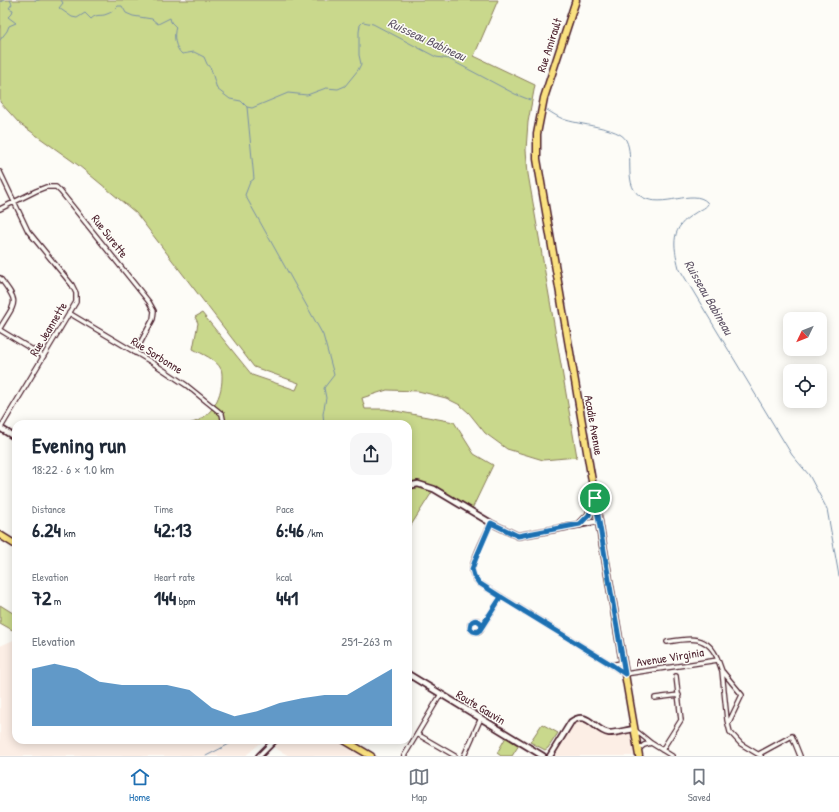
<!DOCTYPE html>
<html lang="en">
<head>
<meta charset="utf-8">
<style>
  body { margin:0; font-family:"Patrick Hand",sans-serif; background:#f6f6f7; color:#1f2937; height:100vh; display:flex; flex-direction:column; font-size:15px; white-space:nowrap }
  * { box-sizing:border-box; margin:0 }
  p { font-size:13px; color:#747a83 }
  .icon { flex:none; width:22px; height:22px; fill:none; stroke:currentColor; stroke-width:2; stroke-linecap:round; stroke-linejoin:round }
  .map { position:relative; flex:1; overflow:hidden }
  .details { position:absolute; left:12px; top:420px; width:400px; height:324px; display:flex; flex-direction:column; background:#fff; border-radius:12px; box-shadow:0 2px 10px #0003 }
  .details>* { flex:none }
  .needle { width:26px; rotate:227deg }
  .fabs { position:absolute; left:783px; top:312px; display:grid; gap:8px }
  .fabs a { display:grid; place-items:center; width:44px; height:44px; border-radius:8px; background:#fff; box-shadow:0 2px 10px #0003; font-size:20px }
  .pin { position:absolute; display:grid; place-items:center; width:34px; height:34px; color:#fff; margin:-17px; border:2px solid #fff; border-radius:50%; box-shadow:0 1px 4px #0007 }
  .round { display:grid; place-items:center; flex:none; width:42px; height:42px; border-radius:12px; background:#f6f6f7 }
  .headline { display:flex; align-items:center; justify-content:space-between; height:68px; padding:0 20px }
  h1 { font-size:22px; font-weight:700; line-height:30px }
  .figures { display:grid; grid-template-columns:repeat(3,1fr); gap:6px; height:68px; padding:4px 20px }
  .figures div { display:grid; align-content:center }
  .figures b { font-size:20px; font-weight:700 }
  .figures small { font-size:11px; font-weight:400 }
  .figures p { font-size:11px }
  .chart { height:112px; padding:8px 20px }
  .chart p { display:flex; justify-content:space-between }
  .chart svg { width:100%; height:72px; margin-top:4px; fill:#1f6fb2; opacity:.7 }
  .menu { display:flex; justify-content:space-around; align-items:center; height:56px; border-top:1px solid #e0e1e3; background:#fff; font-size:11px; color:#747a83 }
  .menu a { display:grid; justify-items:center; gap:2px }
  .menu .current { color:#1f6fb2 }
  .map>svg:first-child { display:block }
  .built { fill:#fceee5 }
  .green { fill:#c9d88c; stroke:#8a7c5c }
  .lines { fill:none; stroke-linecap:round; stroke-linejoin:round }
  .stream { stroke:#798fa8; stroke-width:1 }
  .minor-casing { stroke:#4a1f2b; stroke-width:6 }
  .tertiary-casing { stroke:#4a1f2b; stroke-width:8 }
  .primary-casing { stroke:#4a1f2b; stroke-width:9 }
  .minor { stroke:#fdfcf7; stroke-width:3.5 }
  .tertiary { stroke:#fdfcf7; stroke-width:4.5 }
  .primary { stroke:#fae180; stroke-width:6 }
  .route-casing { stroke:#fff; stroke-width:8 }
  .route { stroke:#1f6fb2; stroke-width:5 }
  .labels { text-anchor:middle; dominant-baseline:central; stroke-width:3; stroke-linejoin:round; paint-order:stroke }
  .street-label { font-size:12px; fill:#4a1f2b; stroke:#fdfcf7 }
  .water-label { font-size:13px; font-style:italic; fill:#625769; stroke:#fdfcf7 }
</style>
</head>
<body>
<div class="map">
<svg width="839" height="756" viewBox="0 0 839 756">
  <rect width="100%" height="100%" fill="#fdfcf7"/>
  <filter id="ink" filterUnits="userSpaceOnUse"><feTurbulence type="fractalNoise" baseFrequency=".025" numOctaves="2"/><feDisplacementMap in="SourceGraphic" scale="8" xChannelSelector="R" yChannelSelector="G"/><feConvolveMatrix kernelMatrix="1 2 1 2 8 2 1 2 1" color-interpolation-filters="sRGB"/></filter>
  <g filter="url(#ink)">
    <path class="built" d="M16,639V740H344L371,756H289L263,741L245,756H0V646Z
      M582,718L609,733L634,729L639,756H550L569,725Z"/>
    <path class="green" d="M0,0H498L474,56L535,85L528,122L526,150L528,174L577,457L543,460L507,449L485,433L469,413L460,405L446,398L418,391L387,390L362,398L365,409H385L454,422L474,454L493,465L471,511L434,489L408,530V424H187C209,421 222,399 222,378C222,375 222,371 221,369C216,359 202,354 193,349L198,323L195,317L202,313L252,375L296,390L299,383L254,367L136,213L78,165L19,123L0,102Z
      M0,605L16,615V632L0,623Z
      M542,724L558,733L548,748L545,750L530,742Z
      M506,737L519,745L512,756H501L497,753Z"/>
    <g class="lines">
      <path class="stream" d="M35,0H39
        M61,0L63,3L59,8L72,17L77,18L85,13L91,19C97,13 101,17 107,14C113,12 115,9 118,6H122L126,13L133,16L152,19L158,24L170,18L171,22L176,27C173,36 175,48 182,54L194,52L204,57L207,64L211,69L217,89L230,99L241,101L247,107L254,179L250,182L245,195L323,335L334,375L324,388L326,398L323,414L324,424
        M0,2L4,0
        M0,40L7,31L9,26L16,23L8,17L12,13L13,10L9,8L12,4L10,0
        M247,107L252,108L288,93L307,95L326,88L338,89L345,86L358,70L361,64L359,55V32L360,25L363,22L373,24L436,57L449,59L515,94L530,100
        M547,110C552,113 558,117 563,119C578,125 619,127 626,140C635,157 622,187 642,197C663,209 693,188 707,202L708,204C705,209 699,210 695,213C670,228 673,244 679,268L792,455L809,475L827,509L839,576
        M206,756L237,740"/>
      <defs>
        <path id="minor" d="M0,172L28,231L72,285L76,293V302L0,429
          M0,209L36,191L46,187H56L61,192L149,302L154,311L153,319L135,353
          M0,278C20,304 16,301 0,328
          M69,313L153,363L186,385L222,414L224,424
          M0,330L43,356
          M491,523C485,536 474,555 472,569C472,574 475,579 479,583L612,665L625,674L718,660L722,671L727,720L730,732L741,744L761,756
          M470 626a6 6 0 1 1 12 0a6 6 0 1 1-12 0Z
          M482,627L501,597
          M667,642C689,638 708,634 718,660
          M612,665L620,663L622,660
          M723,672L742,695L728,724
          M655,698L679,695
          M635,730L651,743L672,756
          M417,734L455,756
          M638,750L644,745L651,743
          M662,750L681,720L676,676
          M759,754L792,736L800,756
          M404,756L441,694
          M464,756L481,718"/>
        <path id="tertiary" d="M0,428L16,438
          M408,486L418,484L434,489L491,523L518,536L599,521
          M408,674L543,756
          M259,756L275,740
          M550,756L571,722C588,709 594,731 609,733C617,733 626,730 634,729"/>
        <path id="primary" d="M576,0L544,98L537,134V159L639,756
          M580,524L589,515L594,500
          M0,535L16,545
          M344,740L371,756"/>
      </defs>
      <use href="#minor" class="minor-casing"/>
      <use href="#tertiary" class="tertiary-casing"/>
      <use href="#primary" class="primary-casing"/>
      <use href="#minor" class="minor"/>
      <use href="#tertiary" class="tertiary"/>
      <use href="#primary" class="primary"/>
    </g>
  </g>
  <g class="lines" filter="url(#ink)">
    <defs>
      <path id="route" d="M595,498L589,515L580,524L518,536L491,523L476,558L472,569L474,576L479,583L501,597L482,626C481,621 475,618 471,623L470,628L473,631L477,632L480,630L501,597L612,665L625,674L595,498"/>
    </defs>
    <use href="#route" class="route-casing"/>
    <use href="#route" class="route"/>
  </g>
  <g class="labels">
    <g class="street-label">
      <text transform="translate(549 45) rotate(-72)">Rue Amirault</text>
      <text transform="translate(110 236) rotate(52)">Rue Surette</text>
      <text transform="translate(48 329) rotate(-59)">Rue Jeannette</text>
      <text transform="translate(157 355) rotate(32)">Rue Sorbonne</text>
      <text transform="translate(594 425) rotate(80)">Acadie Avenue</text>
      <text transform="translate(670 657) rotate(-9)">Avenue Virginia</text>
      <text transform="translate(481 707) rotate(31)">Route Gauvin</text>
    </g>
    <g class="water-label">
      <text transform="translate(427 39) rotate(25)">Ruisseau Babineau</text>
      <text transform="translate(709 297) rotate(60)">Ruisseau Babineau</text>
    </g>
  </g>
</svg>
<div class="fabs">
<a><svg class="needle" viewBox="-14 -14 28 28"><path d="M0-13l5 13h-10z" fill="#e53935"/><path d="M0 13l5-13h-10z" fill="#747a83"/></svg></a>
<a><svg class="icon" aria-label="locate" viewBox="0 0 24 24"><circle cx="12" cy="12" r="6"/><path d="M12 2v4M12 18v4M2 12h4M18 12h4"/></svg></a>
</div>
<div class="pin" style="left:595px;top:498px;background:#1e9e55"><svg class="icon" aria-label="arrive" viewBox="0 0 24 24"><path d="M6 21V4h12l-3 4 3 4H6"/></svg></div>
<section class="details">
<div class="headline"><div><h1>Evening run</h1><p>18:22 · 6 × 1.0 km</p></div><a class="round"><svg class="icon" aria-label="share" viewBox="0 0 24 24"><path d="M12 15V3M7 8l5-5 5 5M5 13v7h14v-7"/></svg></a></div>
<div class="figures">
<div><p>Distance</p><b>6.24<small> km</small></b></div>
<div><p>Time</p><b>42:13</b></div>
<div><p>Pace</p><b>6:46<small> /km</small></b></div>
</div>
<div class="figures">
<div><p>Elevation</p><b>72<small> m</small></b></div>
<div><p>Heart rate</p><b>144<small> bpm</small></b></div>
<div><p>kcal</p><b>441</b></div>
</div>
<div class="chart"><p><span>Elevation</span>251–263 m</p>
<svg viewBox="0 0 160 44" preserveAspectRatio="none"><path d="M0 44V9L10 6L20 9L30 17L40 19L50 19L60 19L70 22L80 33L90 38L100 35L110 30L120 27L130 25L140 25L150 17L160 9V44z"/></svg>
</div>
</section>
</div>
<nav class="menu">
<a class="current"><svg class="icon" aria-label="home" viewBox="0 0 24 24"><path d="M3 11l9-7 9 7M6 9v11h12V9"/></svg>Home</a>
<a><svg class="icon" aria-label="map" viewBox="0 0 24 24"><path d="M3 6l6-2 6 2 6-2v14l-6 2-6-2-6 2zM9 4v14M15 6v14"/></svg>Map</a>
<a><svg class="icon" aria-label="saved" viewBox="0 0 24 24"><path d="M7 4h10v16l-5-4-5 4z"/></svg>Saved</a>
</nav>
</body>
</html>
